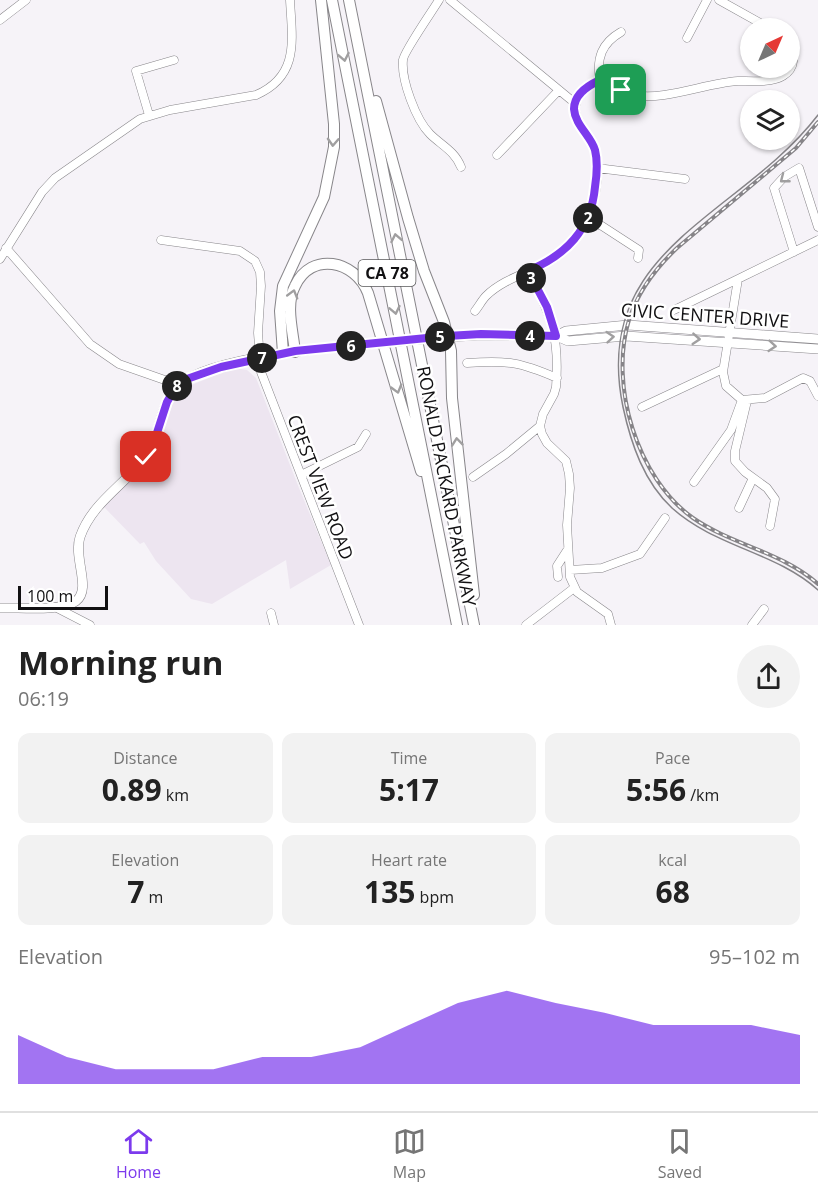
<!DOCTYPE html>
<html lang="en">
<head>
<meta charset="utf-8">
<style>
  body { margin:0; font-family:"Open Sans",sans-serif; background:#f2f2f2; color:#222; height:100vh; display:flex; flex-direction:column; font-size:22px; white-space:nowrap }
  * { box-sizing:border-box; margin:0 }
  p { font-size:20px; color:#767676 }
  .icon { flex:none; width:33px; height:33px; fill:none; stroke:currentColor; stroke-width:2; stroke-linecap:round; stroke-linejoin:round }
  .map { position:relative; height:625px; overflow:hidden }
  .drawer { display:flex; flex-direction:column; background:#fff; flex:1 }
  .drawer>* { flex:none }
  .needle { width:39px; rotate:44deg }
  .buttons { position:absolute; left:740px; top:18px; display:grid; gap:12px }
  .buttons a { display:grid; place-items:center; width:60px; height:60px; border-radius:50%; background:#fff; box-shadow:0 2px 4px #0004; font-size:30px }
  .scale { position:absolute; left:18px; bottom:15px; width:90px; box-sizing:border-box; padding-left:6px; border:3px solid #111012; border-top:0; font-size:16px; line-height:21px; white-space:nowrap; color:#111012; -webkit-text-stroke:4px #fff; paint-order:stroke }
  .pin { position:absolute; display:grid; place-items:center; width:51px; height:51px; color:#fff; margin:-26px; border-radius:12px; box-shadow:0 3px 9px #0006 }
  .km { position:absolute; width:30px; height:30px; margin:-15px; border-radius:50%; background:#222; color:#fff; font-size:16px; line-height:30px; text-align:center }
  .round { display:grid; place-items:center; flex:none; width:63px; height:63px; border-radius:32px; background:#f2f2f2 }
  .head { display:flex; align-items:center; justify-content:space-between; height:102px; padding:0 18px }
  h1 { font-size:33px; font-weight:700; line-height:45px }
  .figures { display:grid; grid-template-columns:repeat(3,1fr); gap:9px; height:102px; padding:6px 18px }
  .figures div { display:grid; align-content:center; border-radius:12px; background:#f2f2f2; text-align:center }
  .figures b { font-size:30px; font-weight:700 }
  .figures small { font-size:16px; font-weight:400 }
  .figures p { font-size:16px }
  .chart { height:168px; padding:12px 18px }
  .chart p { display:flex; justify-content:space-between }
  .chart svg { width:100%; height:108px; margin-top:6px; fill:#7c3aed; opacity:.7 }
  .tabs { display:flex; justify-content:space-around; align-items:center; height:84px; border-top:2px solid #e0e0e0; background:#fff; font-size:16px; color:#767676 }
  .tabs a { display:grid; justify-items:center; gap:3px }
  .tabs .active { color:#7c3aed }
  .map>svg:first-child { display:block }
  .built { fill:#ede5f0 }
  .lines { fill:none; stroke-linecap:round; stroke-linejoin:round }
  .minor-casing { stroke:#88868a; stroke-width:9 }
  .major-casing { stroke:#88868a; stroke-width:10 }
  .highway-casing { stroke:#88868a; stroke-width:12 }
  .minor { stroke:#fff; stroke-width:8 }
  .major { stroke:#fff; stroke-width:9 }
  .highway { stroke:#fff; stroke-width:10 }
  .tram { stroke:#868488; stroke-width:1.5 }
  .rail-casing { stroke:#868488; stroke-width:4 }
  .rail { stroke:#fff; stroke-width:1.5; stroke-dasharray:4.5; stroke-linecap:butt }
  .major-bridge-casing { stroke:#88868a; stroke-width:10; stroke-linecap:butt }
  .major-bridge { stroke:#fff; stroke-width:9 }
  .oneway { stroke:#a09fa0 }
  .route-casing { stroke:#fff; stroke-width:12 }
  .route { stroke:#7c3aed; stroke-width:8 }
  .labels { text-anchor:middle; dominant-baseline:central; stroke-width:5; stroke-linejoin:round; paint-order:stroke }
  .shield { fill:#fff; stroke:#585859; stroke-width:1.5 }
  .shield-label { font-size:16px; font-weight:bold; fill:#111012 }
  .street-label { font-size:18px; fill:#111012; stroke:#fff }
</style>
</head>
<body>
<div class="map">
<svg width="818" height="625" viewBox="0 0 818 625">
  <rect width="100%" height="100%" fill="#f6f3f8"/>
  <path class="built" d="M233,368L247,370L256,378L299,488L331,565L290,589L286,560L212,604L191,599L156,561L144,542L140,544L104,507L152,457L160,443L173,402L184,388Z"/>
  <g class="lines">
    <defs>
      <path id="minor" d="M439,0C433,10 403,53 403,60C401,80 416,120 430,134C441,145 455,151 461,167
        M450,0L576,104
        M719,0L769,28
        M0,20L26,0
        M687,38L707,0
        M600,80C596,58 602,43 621,32
        M149,115L136,71L174,60
        M497,155L559,90
        M597,168L685,179
        M587,220L602,226L639,250L638,258
        M161,240L240,251L255,261L260,272L261,286L258,333L261,372L359,625
        M818,240L738,279L723,372L726,386L742,400L765,398L803,378L810,381L818,396
        M6,248L90,344L119,364L179,385
        M794,252L774,188L784,177L799,168L818,227
        M0,259L42,192L55,178L140,119L170,110L256,95C300,76 292,39 290,0
        M528,271C551,315 560,336 556,387L554,394L543,414L540,426L542,434L547,443L566,461L569,474L570,488L567,525L570,577L577,592L608,614L611,625
        M674,310L738,279
        M475,311C479,306 482,300 486,296C502,280 527,273 546,263C566,253 585,230 592,208C597,191 600,167 595,150C590,133 569,119 577,100C583,89 589,85 600,80C612,84 622,93 634,95C664,101 706,83 738,81C751,81 772,83 783,76C796,68 795,55 789,44
        M467,363C507,360 520,362 557,378
        M747,401L735,451V461L745,472L767,488L775,499L770,526
        M642,407L723,369
        M301,475L358,447L366,434
        M473,477L506,454L540,426
        M694,482L731,430L742,400
        M739,508L753,478
        M570,570L602,568L640,554L665,518
        M558,577L557,566L568,549
        M55,607L90,625
        M271,613L274,625
        M526,625L574,588
        M752,625L764,609"/>
      <path id="major" d="M556,336L566,331L628,325L818,339
        M434,338L481,335L556,336L568,341L626,336L818,349
        M0,608C18,607 62,612 76,601C92,589 73,558 80,537C92,503 122,487 143,460C160,438 159,410 174,390C197,359 321,348 360,345"/>
      <path id="highway" d="M332,0L457,625
        M349,0L474,625
        M376,101L408,218L424,271L444,322L451,351L452,398L474,595
        M295,352C293,331 285,305 295,286C311,251 355,260 368,293L421,471
        M283,353L280,311L283,286L324,197L334,147V124L321,0"/>
    </defs>
    <use href="#minor" class="minor-casing"/>
    <use href="#major" class="major-casing"/>
    <use href="#highway" class="highway-casing"/>
    <use href="#minor" class="minor"/>
    <use href="#major" class="major"/>
    <use href="#highway" class="highway"/>
    <path class="tram" d="M818,115C740,217 590,248 623,407C631,444 644,482 672,508C715,547 776,552 818,590"/>
    <defs>
      <path id="rail" d="M818,122L796,148L677,248C655,269 638,291 629,320C609,385 637,478 693,518C732,545 782,552 818,584"/>
    </defs>
    <use href="#rail" class="rail-casing"/>
    <use href="#rail" class="rail"/>
    <defs>
      <path id="major-bridge" d="M360,345L434,338"/>
    </defs>
    <use href="#major-bridge" class="major-bridge-casing"/>
    <use href="#major-bridge" class="major-bridge"/>
  </g>
  <defs><path id="oneway-chevron" d="M-2-3.5L2.5 0L-2 3.5" fill="none" stroke-width="1.6" stroke-linecap="round" stroke-linejoin="round" transform="scale(1.5)"/></defs>
  <g class="oneway">
    <use href="#oneway-chevron" transform="translate(344 57) rotate(79)"/>
    <use href="#oneway-chevron" transform="translate(333 142) rotate(93)"/>
    <use href="#oneway-chevron" transform="translate(784 179) rotate(142)"/>
    <use href="#oneway-chevron" transform="translate(396 238) rotate(-101)"/>
    <use href="#oneway-chevron" transform="translate(293 294) rotate(-74)"/>
    <use href="#oneway-chevron" transform="translate(395 310) rotate(78)"/>
    <use href="#oneway-chevron" transform="translate(610 337) rotate(-5)"/>
    <use href="#oneway-chevron" transform="translate(696 339) rotate(4)"/>
    <use href="#oneway-chevron" transform="translate(772 346) rotate(5)"/>
    <use href="#oneway-chevron" transform="translate(397 389) rotate(74)"/>
    <use href="#oneway-chevron" transform="translate(457 442) rotate(-96)"/>
  </g>
  <g class="lines">
    <defs>
      <path id="route" d="M146,457L154,442L167,402L174,390L184,380L221,367L295,351L447,336L481,334L556,336L547,307L528,271C566,255 591,230 595,187C597,174 598,162 595,150C591,136 575,125 574,109C574,94 589,85 600,80L621,90"/>
    </defs>
    <use href="#route" class="route-casing"/>
    <use href="#route" class="route"/>
  </g>
  <g class="labels">
    <rect class="shield" x="358.5" y="260" width="57" height="26" rx="4.5"/>
    <g class="shield-label">
      <text x="387" y="273">CA 78</text>
    </g>
    <g class="street-label">
      <text transform="translate(705 315) rotate(4)">CIVIC CENTER DRIVE</text>
      <text transform="translate(447 486) rotate(79)">RONALD PACKARD PARKWAY</text>
      <text transform="translate(321 487) rotate(69)">CREST VIEW ROAD</text>
    </g>
  </g>
</svg>
<div class="buttons">
<a><svg class="needle" viewBox="-14 -14 28 28"><path d="M0-13l5 13h-10z" fill="#e53935"/><path d="M0 13l5-13h-10z" fill="#767676"/></svg></a>
<a><svg class="icon" aria-label="layers" viewBox="0 0 24 24"><path d="M12 4l9 5-9 5-9-5zM3 14l9 5 9-5"/></svg></a>
</div>
<div class="scale">100 m</div>
<div class="pin" style="left:621px;top:90px;background:#1e9e55"><svg class="icon" aria-label="arrive" viewBox="0 0 24 24"><path d="M6 21V4h12l-3 4 3 4H6"/></svg></div>
<div class="pin" style="left:146px;top:457px;background:#d93025"><svg class="icon" aria-label="check" viewBox="0 0 24 24"><path d="M5 12l5 5 9-10"/></svg></div>
<b class="km" style="left:588px;top:218px">2</b>
<b class="km" style="left:531px;top:278px">3</b>
<b class="km" style="left:530px;top:336px">4</b>
<b class="km" style="left:440px;top:337px">5</b>
<b class="km" style="left:351px;top:346px">6</b>
<b class="km" style="left:262px;top:358px">7</b>
<b class="km" style="left:177px;top:386px">8</b>
</div>
<section class="drawer">
<div class="head"><div><h1>Morning run</h1><p>06:19</p></div><a class="round"><svg class="icon" aria-label="share" viewBox="0 0 24 24"><path d="M12 15V3M7 8l5-5 5 5M5 13v7h14v-7"/></svg></a></div>
<div class="figures">
<div><p>Distance</p><b>0.89<small> km</small></b></div>
<div><p>Time</p><b>5:17</b></div>
<div><p>Pace</p><b>5:56<small> /km</small></b></div>
</div>
<div class="figures">
<div><p>Elevation</p><b>7<small> m</small></b></div>
<div><p>Heart rate</p><b>135<small> bpm</small></b></div>
<div><p>kcal</p><b>68</b></div>
</div>
<div class="chart"><p><span>Elevation</span>95–102 m</p>
<svg viewBox="0 0 160 44" preserveAspectRatio="none"><path d="M0 44V24L10 33L20 38L30 38L40 38L50 33L60 33L70 29L80 20L90 11L100 6L110 11L120 15L130 20L140 20L150 20L160 24V44z"/></svg>
</div>
</section>
<nav class="tabs">
<a class="active"><svg class="icon" aria-label="home" viewBox="0 0 24 24"><path d="M3 11l9-7 9 7M6 9v11h12V9"/></svg>Home</a>
<a><svg class="icon" aria-label="map" viewBox="0 0 24 24"><path d="M3 6l6-2 6 2 6-2v14l-6 2-6-2-6 2zM9 4v14M15 6v14"/></svg>Map</a>
<a><svg class="icon" aria-label="saved" viewBox="0 0 24 24"><path d="M7 4h10v16l-5-4-5 4z"/></svg>Saved</a>
</nav>
</body>
</html>
